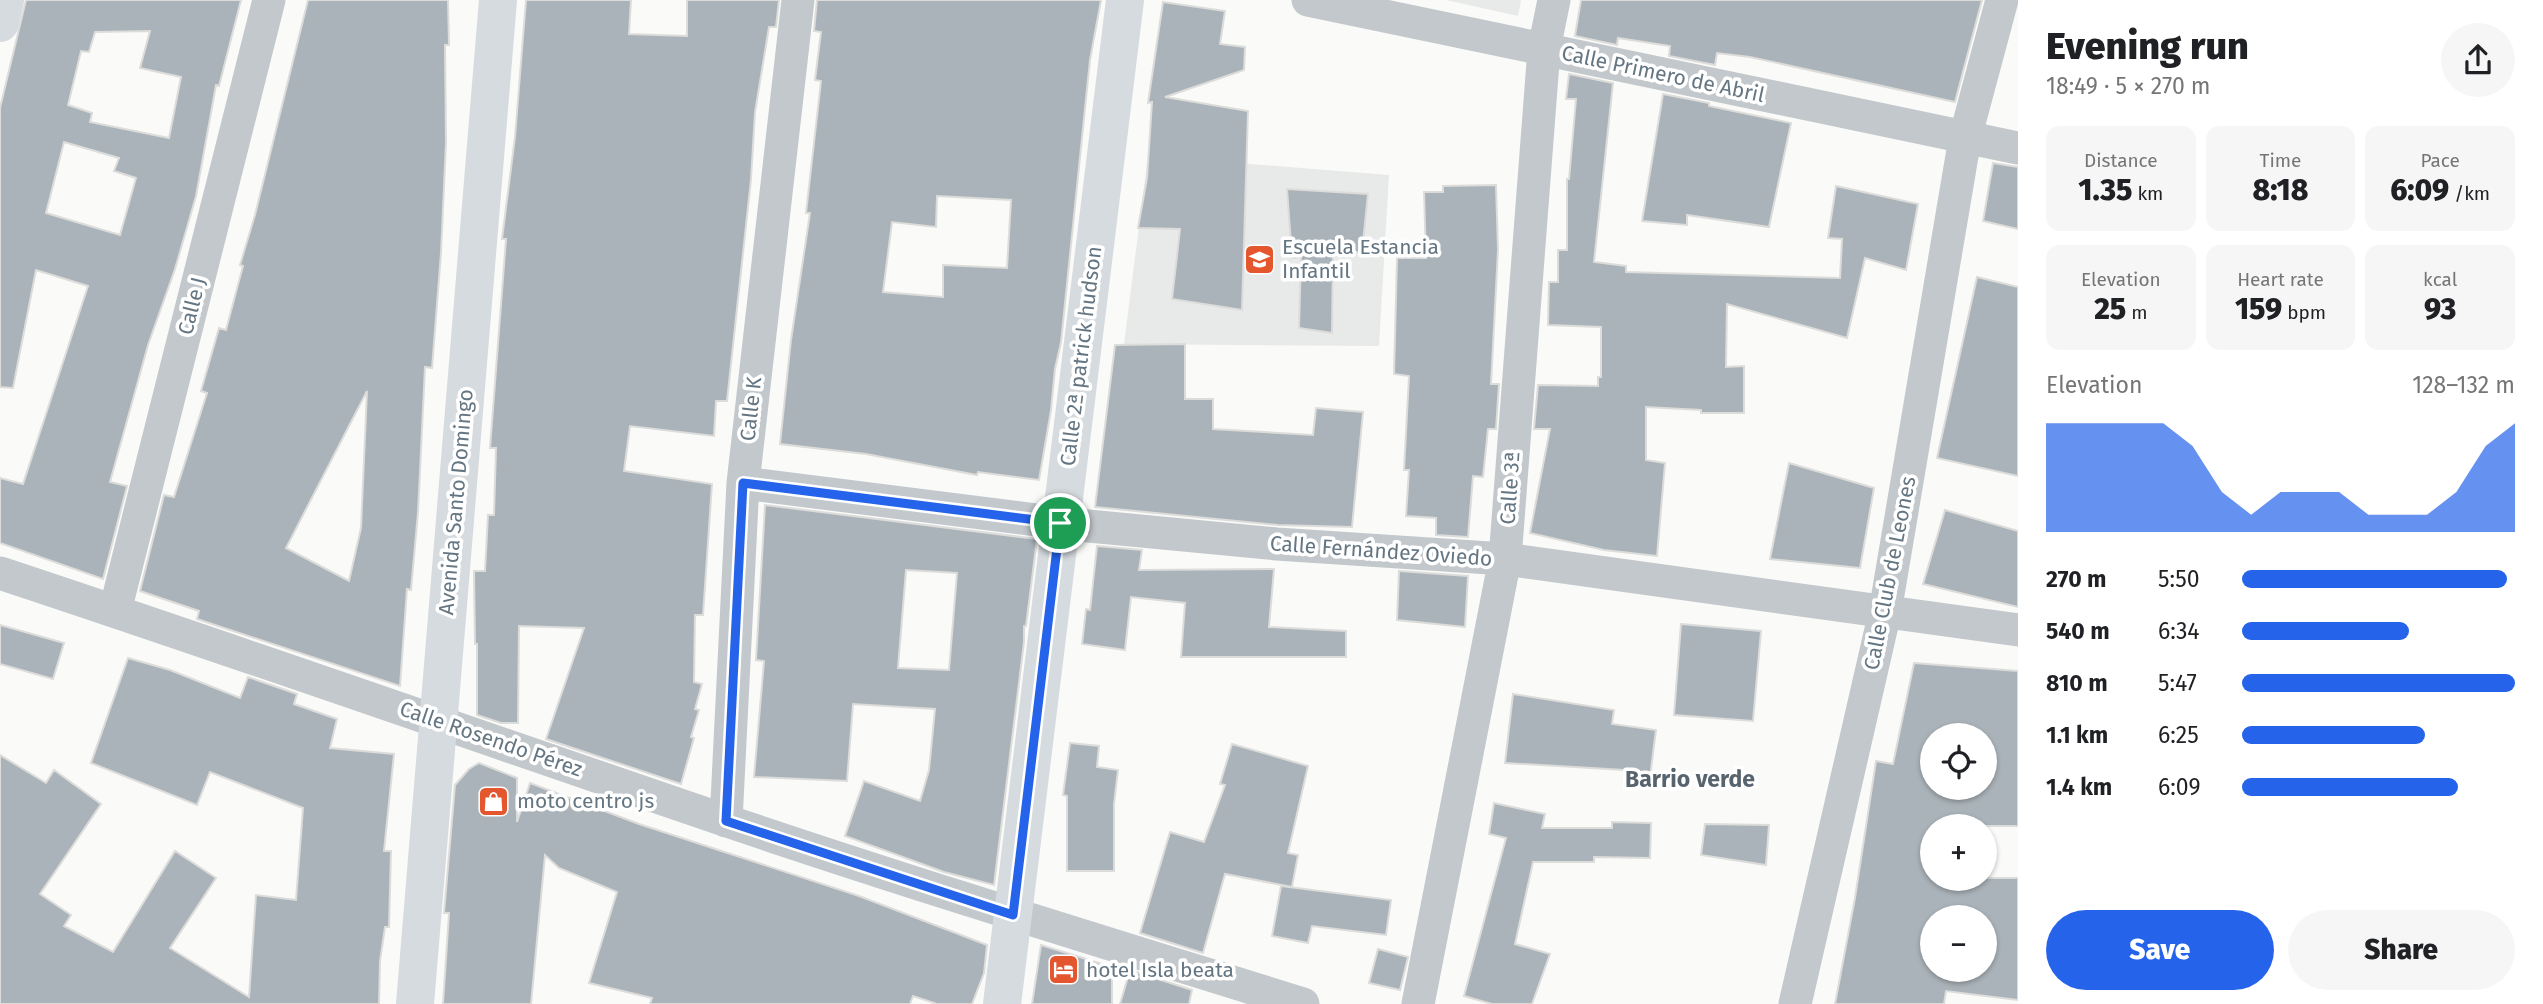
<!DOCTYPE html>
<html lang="en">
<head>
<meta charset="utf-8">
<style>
  body { margin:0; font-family:"Fira Sans",sans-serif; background:#f6f6f6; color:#202124; height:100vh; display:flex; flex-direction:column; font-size:26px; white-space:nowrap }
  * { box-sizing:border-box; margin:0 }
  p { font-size:23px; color:#757577 }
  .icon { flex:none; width:38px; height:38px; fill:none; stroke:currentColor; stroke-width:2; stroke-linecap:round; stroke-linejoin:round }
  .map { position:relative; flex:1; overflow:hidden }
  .drawer { display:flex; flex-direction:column; background:#fff; width:525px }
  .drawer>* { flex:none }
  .controls { position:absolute; left:1920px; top:723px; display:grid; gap:14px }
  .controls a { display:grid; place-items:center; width:77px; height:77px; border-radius:50%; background:#fff; box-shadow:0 2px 5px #0004; font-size:35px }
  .pin { position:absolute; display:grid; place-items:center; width:60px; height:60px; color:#fff; margin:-30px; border:4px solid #fff; border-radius:50%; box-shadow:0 2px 7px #0007 }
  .round { display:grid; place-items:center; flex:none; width:74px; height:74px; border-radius:37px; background:#f6f6f6 }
  .head { display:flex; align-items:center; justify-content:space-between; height:119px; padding:0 28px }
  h1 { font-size:38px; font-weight:800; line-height:52px }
  .stats { display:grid; grid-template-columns:repeat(3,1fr); gap:10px; height:119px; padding:7px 28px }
  .stats div { display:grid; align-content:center; border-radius:14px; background:#f6f6f6; text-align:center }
  .stats b { font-size:30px; font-weight:800 }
  .stats small { font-size:19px; font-weight:400 }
  .stats p { font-size:19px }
  .chart { height:196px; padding:14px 28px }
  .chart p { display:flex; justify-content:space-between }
  .chart svg { width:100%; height:126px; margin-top:7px; fill:#2563eb; opacity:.7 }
  .button { display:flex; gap:14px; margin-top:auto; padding:14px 28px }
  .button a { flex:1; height:80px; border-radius:42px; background:#2563eb; color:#fff; font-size:28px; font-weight:800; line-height:80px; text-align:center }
  .button a+a { background:#f6f6f6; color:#202124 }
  ul { padding:0 28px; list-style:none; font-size:23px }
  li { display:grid; grid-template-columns:112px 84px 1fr; align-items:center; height:52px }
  li i { height:18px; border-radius:9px; background:#2563eb }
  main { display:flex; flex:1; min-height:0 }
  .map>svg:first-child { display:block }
  .built { fill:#e8e9e9 }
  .building { fill:#aab3b9; stroke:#dcdcda; stroke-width:2; fill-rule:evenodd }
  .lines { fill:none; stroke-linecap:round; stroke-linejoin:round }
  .minor { stroke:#c3c8cc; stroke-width:33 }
  .secondary { stroke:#d6dbdf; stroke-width:38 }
  .primary { stroke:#d6dbdf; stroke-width:38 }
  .route-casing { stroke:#fff; stroke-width:14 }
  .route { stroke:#2563eb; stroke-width:9 }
  .labels { text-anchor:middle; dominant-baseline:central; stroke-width:7; stroke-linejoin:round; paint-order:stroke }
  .street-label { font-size:21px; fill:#657683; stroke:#fff }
  .poi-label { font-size:21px; fill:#657683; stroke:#fff; text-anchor:start }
  .neighbourhood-label { font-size:23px; font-weight:bold; fill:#57646e; stroke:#fff }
</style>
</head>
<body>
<main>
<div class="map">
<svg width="2018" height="1004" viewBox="0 0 2018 1004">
  <rect width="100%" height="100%" fill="#fafaf8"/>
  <path class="built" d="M1446,0H1521L1518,16Z
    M1148,156L1389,175L1379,346L1124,344Z"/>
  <path class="building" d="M26,0H241L219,86L216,85L196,196L175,269L148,345L110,482L127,486L103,579L0,543V478L23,484L88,286L36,270L13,388L0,387V108ZM150,31L140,68L181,77L169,138L90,122L92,113L68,105L81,51L89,52L95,32ZM64,142L119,158L114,171L136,178L120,235L46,213Z
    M308,0H448L449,45H445L446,142L441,253L432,368L425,367L418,512L411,590L407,589L400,686L197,619L199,611L140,591L164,495L174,497L207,393L201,391L219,328L226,330L243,266L240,265L255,215ZM367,391L361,528L349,581L286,548Z
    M526,0H631L629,34L687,36V0H779L776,27H769L755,112L751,179L727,401H716L714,436L630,426L624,471L712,484L703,615H695L694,682L702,684L695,709L699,710L691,737L694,738L681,784L546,739L584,628L519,626L518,723H501L477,715V644H475L474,571H485L488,515H494L496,448H490L506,239H502L515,137Z
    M817,0H1101L1090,60L1061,342L1055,369L1051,410L1039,480L978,472L977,475L866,454L780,444L791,340L810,213H806L821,81L815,80L821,32L814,31ZM937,196L1011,200L1007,268L943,265V297L883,292L892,222L936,227Z
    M1581,0H1982L1955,102L1750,57L1717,53L1715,65L1669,56L1670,46L1618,38L1617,45L1575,36Z
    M1163,2L1225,11L1220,44L1245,47L1244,70L1165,97L1248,111L1242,310L1172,299L1180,229L1138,228L1147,178L1152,102L1148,103Z
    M1569,74L1613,83L1594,262L1626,266V272L1840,278L1842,239L1828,238L1836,186L1918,204L1906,270L1865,258L1847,338L1727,304L1726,367L1744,366V413H1701V410L1646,407V460L1665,463L1657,556L1604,550L1530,533L1550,429H1534L1538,385L1598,386V377H1601V327L1548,325L1549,282H1558V250H1567V179H1569L1576,99H1566Z
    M1663,94L1709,103V106L1791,123L1769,227L1687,215V225L1642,221Z
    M1993,163L2018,167V229L1983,221Z
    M1496,185L1498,250L1491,384H1499L1496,429H1488L1483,477L1473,476L1468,537L1436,535V518L1406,516L1409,470H1404L1409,376L1394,374L1397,258H1426L1424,192H1443V186Z
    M1287,189L1368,194L1362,252L1333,254L1332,333L1299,328L1301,257L1292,258Z
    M1977,277L2018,287V476L1937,458Z
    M1185,344V399H1213V429L1313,435L1316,408L1363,412L1352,527L1278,525L1095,507L1115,345Z
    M1789,463L1874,488L1860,568L1770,559Z
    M765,505L1037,539L1026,626H1024V642L994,885L944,872L845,836L864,781L920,801L929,770L935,709L853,704L847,781L754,777L764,661L756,660ZM906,570L957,573L949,670L898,668Z
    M1945,510L2018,531V607L1923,584Z
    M1097,546L1142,550L1139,570L1274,569L1269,627L1346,631V657H1181L1185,603L1131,597L1125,650L1082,644L1086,609L1090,610Z
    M1399,571L1468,576L1465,627L1397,620Z
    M1681,624L1761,631L1753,721L1674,715Z
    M0,625L64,643L53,679L0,664Z
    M128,658L170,670L240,698L248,677L297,694L294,704L337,719L330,748L394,754L384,851H391L389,927H385L380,961L379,1004H0V755L46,783L54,770L101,804L40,894L71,915L64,926L113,952L175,851L216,878L170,948L249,997L256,895L296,900L303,808L210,772L197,805L91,763Z
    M1914,663L2018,671V826H1932V878H2018V1000L1946,991L1944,1004H1835L1855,898L1876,761L1893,764ZM1932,735H1984V788H1932ZM1932,917H1984V970H1932Z
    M1513,694L1614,710L1612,724L1656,730L1650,777L1624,774V770L1505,763Z
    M1070,743L1099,746L1097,767L1118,770L1114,804V871H1067V796L1063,795Z
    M1232,744L1308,766L1288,853L1298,855L1292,887L1225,874L1203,953L1140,933L1170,832L1204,842L1225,785L1220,784Z
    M479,763L517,778V822L530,783L639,824L859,896L987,945L984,973L972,1004H937L913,996L910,1004H650L652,998L589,983L617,892L559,868L545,855L531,1004H443L449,913H444L455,785L469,769Z
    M1494,803L1545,814L1542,828H1612V822L1651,823L1650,858L1594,857V862H1533L1515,944L1550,954L1532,1004H1492L1464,996L1506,838L1489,834Z
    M1705,824L1769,825L1766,865L1701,855Z
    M1281,886L1391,900L1386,935L1312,926L1308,943L1272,936Z
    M1041,945L1112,967V1004H1032Z
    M1378,949L1408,957L1400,990L1369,983Z
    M1130,970L1192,990L1189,1004H1120Z"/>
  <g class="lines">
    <path class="minor" d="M1308,0L2018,148
      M743,483L1068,524L1277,544L1505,559L2018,630
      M0,573C242,653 483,738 724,820C916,885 1110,944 1303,1004
      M115,611L269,0
      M726,821L743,483L798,0
      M1418,1004L1505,559L1544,49L1554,0
      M1795,1004L1885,612L1965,138L2002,0"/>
    <path class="secondary" d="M415,1004L498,0
      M1002,1004L1125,0"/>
    <path class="primary" d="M0,23L5,0"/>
  </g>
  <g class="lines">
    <defs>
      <path id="route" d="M743,483L1060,523L1013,915L726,821Z"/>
    </defs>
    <use href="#route" class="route-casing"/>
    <use href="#route" class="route"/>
  </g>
  <defs>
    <symbol id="school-square" viewBox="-11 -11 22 22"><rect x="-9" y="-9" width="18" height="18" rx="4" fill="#e4572e" stroke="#fff"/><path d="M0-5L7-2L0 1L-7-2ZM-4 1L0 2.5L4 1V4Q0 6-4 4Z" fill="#fff"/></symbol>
    <symbol id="shop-square" viewBox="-11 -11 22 22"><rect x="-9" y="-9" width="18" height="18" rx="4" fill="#e4572e" stroke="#fff"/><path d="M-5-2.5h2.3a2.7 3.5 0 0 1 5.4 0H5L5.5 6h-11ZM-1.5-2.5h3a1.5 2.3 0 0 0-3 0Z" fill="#fff"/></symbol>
    <symbol id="hotel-square" viewBox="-11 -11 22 22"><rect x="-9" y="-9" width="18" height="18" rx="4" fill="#e4572e" stroke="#fff"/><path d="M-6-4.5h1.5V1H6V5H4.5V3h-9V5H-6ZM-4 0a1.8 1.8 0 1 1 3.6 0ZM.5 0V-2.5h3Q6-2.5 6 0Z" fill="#fff"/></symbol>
  </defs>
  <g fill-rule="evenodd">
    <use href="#school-square" x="1242" y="242" width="35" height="35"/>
    <use href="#shop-square" x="476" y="784" width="35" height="35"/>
    <use href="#hotel-square" x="1046" y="952" width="35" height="35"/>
  </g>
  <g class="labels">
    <g class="street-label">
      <text transform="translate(1663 74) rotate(12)">Calle Primero de Abril</text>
      <text transform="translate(192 306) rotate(-76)">Calle J</text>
      <text transform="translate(1081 356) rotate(-83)">Calle 2ª patrick hudson</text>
      <text transform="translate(751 409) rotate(-84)">Calle K</text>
      <text transform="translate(1510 488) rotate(-86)">Calle 3ª</text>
      <text transform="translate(456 502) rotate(-85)">Avenida Santo Domingo</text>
      <text transform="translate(1381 551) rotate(4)">Calle Fernández Oviedo</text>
      <text transform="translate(1890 573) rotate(-79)">Calle Club de Leones</text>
      <text transform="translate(491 739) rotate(19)">Calle Rosendo Pérez</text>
    </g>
    <g class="poi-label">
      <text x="1282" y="247">Escuela Estancia<tspan x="1282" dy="24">Infantil</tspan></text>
      <text x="517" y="801">moto centro js</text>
      <text x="1086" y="970">hotel Isla beata</text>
    </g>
    <g class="neighbourhood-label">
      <text x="1690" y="779">Barrio verde</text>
    </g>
  </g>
</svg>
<div class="controls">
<a><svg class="icon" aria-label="locate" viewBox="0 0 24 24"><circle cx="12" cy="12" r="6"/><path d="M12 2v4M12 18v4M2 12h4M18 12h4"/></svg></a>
<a>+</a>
<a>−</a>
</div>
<div class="pin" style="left:1060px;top:523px;background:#1e9e55"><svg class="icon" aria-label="arrive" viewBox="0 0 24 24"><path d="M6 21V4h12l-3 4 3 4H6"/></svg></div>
</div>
<section class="drawer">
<div class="head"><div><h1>Evening run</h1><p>18:49 · 5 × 270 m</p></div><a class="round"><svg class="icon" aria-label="share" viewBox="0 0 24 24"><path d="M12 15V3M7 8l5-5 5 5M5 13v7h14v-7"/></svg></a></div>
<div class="stats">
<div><p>Distance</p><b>1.35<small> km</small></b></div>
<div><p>Time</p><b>8:18</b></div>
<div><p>Pace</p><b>6:09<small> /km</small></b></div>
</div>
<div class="stats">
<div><p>Elevation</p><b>25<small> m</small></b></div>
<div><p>Heart rate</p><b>159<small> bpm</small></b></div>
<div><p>kcal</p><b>93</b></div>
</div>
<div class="chart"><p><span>Elevation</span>128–132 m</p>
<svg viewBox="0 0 160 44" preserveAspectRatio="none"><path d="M0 44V6L10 6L20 6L30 6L40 6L50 14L60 30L70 38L80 30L90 30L100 30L110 38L120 38L130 38L140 30L150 14L160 6V44z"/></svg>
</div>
<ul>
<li><b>270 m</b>5:50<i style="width:97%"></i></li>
<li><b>540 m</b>6:34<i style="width:61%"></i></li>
<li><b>810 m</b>5:47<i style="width:100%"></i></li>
<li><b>1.1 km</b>6:25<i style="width:67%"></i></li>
<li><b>1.4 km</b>6:09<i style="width:79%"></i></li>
</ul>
<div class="button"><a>Save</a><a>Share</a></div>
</section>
</main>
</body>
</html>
